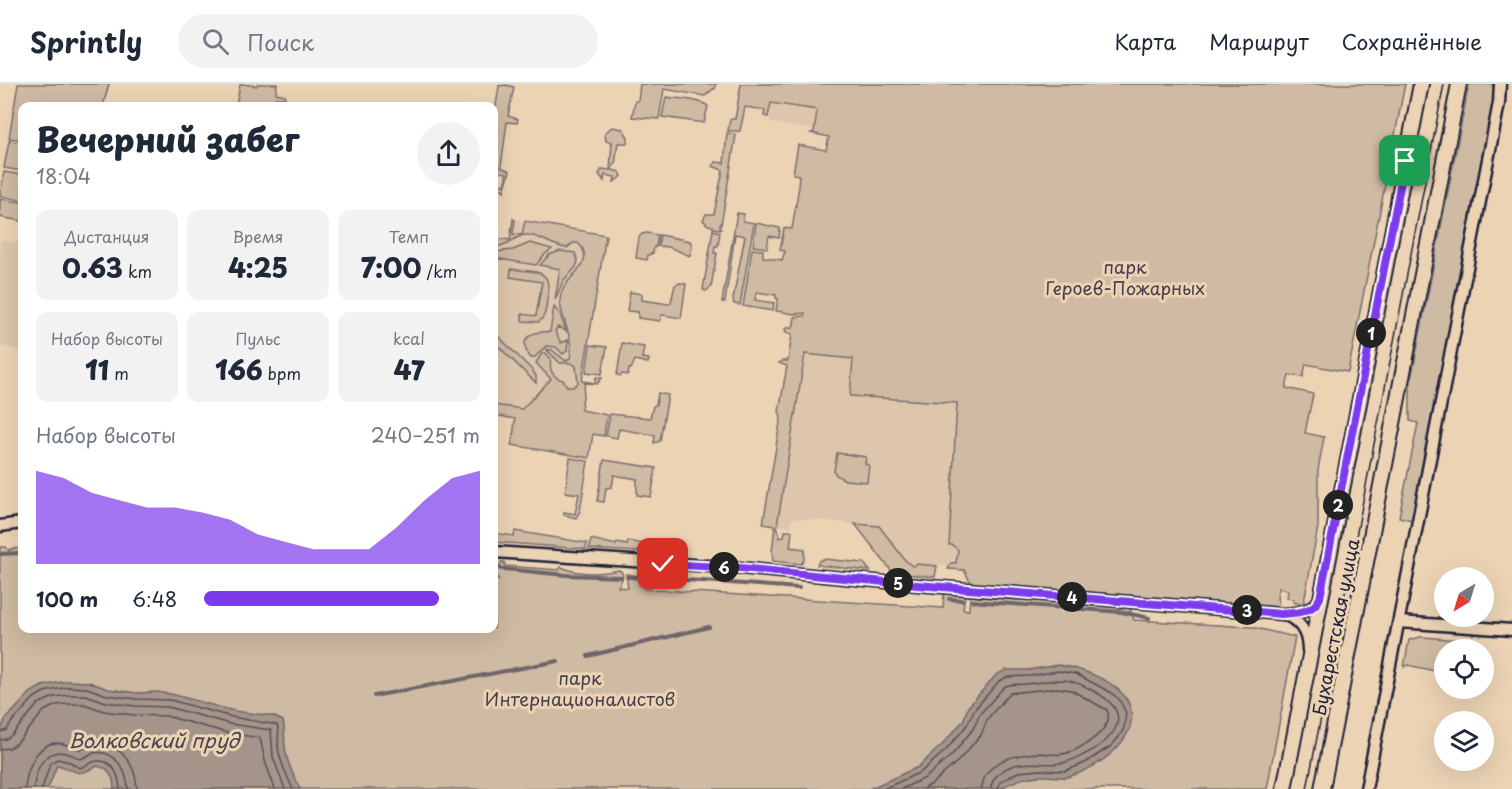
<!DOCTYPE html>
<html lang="ru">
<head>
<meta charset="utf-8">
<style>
  body { margin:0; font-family:"Playpen Sans",sans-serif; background:#f2f2f3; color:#1f2937; height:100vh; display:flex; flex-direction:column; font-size:22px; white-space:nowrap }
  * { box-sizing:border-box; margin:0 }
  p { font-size:20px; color:#747a83 }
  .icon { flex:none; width:33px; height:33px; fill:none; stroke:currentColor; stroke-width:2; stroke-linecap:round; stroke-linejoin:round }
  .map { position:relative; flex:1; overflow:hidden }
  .panel { position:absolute; left:18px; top:18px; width:480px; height:531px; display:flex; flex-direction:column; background:#fff; border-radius:12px; box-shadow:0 6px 24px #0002 }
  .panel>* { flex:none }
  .needle { width:39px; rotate:218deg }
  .controls { position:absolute; left:1434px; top:483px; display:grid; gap:12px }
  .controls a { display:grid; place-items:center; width:60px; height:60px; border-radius:50%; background:#fff; box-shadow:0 6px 24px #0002; font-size:30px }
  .pin { position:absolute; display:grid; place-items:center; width:51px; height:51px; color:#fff; margin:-26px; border-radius:12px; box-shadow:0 3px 9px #0006 }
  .km { position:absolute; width:30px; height:30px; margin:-15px; border-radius:50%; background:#222; color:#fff; font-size:16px; line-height:30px; text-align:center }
  .round { display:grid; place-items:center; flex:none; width:63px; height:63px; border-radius:32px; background:#f2f2f3 }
  .summary { display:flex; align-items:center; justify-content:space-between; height:102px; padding:0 18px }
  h1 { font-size:33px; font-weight:800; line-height:45px }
  .figures { display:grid; grid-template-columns:repeat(3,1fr); gap:9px; height:102px; padding:6px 18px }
  .figures div { display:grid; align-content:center; border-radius:12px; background:#f2f2f3; text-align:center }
  .figures b { font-size:26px; font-weight:800 }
  .figures small { font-size:16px; font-weight:400 }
  .figures p { font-size:16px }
  .chart { height:168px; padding:12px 18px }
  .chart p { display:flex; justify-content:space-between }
  .chart svg { width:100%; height:108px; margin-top:6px; fill:#7c3aed; opacity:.7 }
  ul { padding:0 18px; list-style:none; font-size:20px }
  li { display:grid; grid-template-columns:96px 72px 1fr; align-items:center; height:45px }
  li i { height:15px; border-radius:8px; background:#7c3aed }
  header { display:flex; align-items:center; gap:36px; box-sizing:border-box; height:84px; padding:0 30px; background:#fff; border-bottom:2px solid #e0e1e3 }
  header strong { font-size:28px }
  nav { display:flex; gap:33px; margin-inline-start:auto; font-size:21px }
  .search { width:420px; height:54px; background:#f2f2f3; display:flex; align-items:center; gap:15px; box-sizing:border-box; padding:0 21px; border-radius:33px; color:#747a83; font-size:22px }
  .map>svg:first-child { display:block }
  .built { fill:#ddc6ab }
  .green { fill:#cfbaa3; stroke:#786e6f; stroke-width:1.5 }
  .water { fill:#a49489; stroke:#70666a; stroke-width:1.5 }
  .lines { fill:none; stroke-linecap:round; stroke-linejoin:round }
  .shore { stroke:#56505a; stroke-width:1.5 }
  .stream { stroke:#70666a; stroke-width:4 }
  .street-casing { stroke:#22223b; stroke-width:15 }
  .secondary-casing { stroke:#22223b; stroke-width:18 }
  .street { stroke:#ecd3b4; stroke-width:10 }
  .secondary { stroke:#ecd3b4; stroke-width:14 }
  .tram { stroke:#22223b; stroke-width:1.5 }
  .route-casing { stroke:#fff; stroke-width:12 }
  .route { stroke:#7c3aed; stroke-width:8 }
  .labels { text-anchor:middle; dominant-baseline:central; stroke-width:6; stroke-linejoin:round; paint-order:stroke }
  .park-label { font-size:18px; fill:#454050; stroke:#ecd3b4 }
  .street-label { font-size:18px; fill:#22223b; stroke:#ecd3b4 }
  .water-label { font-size:20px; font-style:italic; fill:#494452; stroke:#ecd3b4 }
</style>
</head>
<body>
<header>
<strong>Sprintly</strong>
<div class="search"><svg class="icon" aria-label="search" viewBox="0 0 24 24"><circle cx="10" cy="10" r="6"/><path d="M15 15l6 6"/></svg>Поиск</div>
<nav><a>Карта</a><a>Маршрут</a><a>Сохранённые</a></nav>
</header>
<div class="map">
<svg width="1512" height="705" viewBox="0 0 1512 705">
  <rect width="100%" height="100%" fill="#ecd3b4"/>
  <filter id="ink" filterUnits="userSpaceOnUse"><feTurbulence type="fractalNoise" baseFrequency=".0167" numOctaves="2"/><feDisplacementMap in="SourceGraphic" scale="12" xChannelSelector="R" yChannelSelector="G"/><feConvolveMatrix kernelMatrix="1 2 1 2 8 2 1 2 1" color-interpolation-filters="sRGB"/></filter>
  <g filter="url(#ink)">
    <path class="built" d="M772,20L815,27L812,46L769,38Z
      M513,135L606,151L575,343L494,330V154L509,156Z
      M0,156L22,159V266L0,262Z
      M805,270L875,277L977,312L962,483L917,480L912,482L905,476L879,442L793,434L790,443L777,442Z"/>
    <path class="green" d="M18,0H109L103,22H22V56L9,54Z
      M242,0L257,2L258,0H277L276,9L285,11V14H275L274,22H236L240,1Z
      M640,0H716L715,5H713L705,12L664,5L659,35L632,33L635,17H638Z
      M741,0H1405L1348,288L1306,280L1303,293L1289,291L1286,304L1313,310L1305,349L1324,353L1318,386V443L1304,518L1300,520L1293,518L1294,515L1287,514L1288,506L1279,504L1277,512L1279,523L971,499L964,486L948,485L951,479H956L958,466L952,461H949L957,319L850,312L853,275L805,270L777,442L780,454L784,452L785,447H792L790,463L805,465L804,476L801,480L773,477L772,468L775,442L763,440L781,333L779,327L787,282L779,279L782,277H788L792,250L786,248L785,245L786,244H793L795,233L804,232L805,229L794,230L776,227L778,215L776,214V211L757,208L755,216L774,219L773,227L743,222L752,165L763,166V173L782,176L785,167L780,166L784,144L792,145L799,102L798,101L799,91L793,90L798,61L826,66L829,53L811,49L814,48L817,26L771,19L768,33L764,32L765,26L745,23L740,47H728L730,35H735Z
      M1469,0H1493V16L1412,436L1399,433L1418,339L1410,337V301Z
      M506,1L514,3L508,32L518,35L517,39L507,38L501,83L510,87L504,107L502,105H494V99L504,101L507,89L494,87V91V34L499,2Z
      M666,13C679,15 697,15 708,22L704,39L662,33Z
      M612,43L623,45L628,53L627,59H618L615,80L613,81L612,86L620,88L622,92L614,98L615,93L605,91L604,97L599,90L602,85L610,86L612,58L606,57L605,49Z
      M727,49L736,51L721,141H720L721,145L713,144V142L708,141L703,136L706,130H714L723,86L712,82L716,78L724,79Z
      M9,57L22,59V87L4,84Z
      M4,88L22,91V137L0,133V115L20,118V116L0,112Z
      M737,129L744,130L743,137L754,139L740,221L734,220L733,215L745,152L735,150L725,218H722Z
      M513,135L515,136L513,150L522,151L525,137L606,151L582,297L595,299L596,293L602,294L597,300L585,299L581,326L607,331L604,352L593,350L589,374L511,361L513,355L515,335L494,331V321L522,325L551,295L536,279L542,269H546L551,275C549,285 551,293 563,296L567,302L573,303L578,299L576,282L571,279H560L546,265L552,266L566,277L570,274C575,249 556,229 561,210C567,190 598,179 578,159H573L567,164C552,163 539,150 525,151C515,152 509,162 494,163V154L510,156Z
      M756,139L780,144L779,154L769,152L767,164L753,162Z
      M713,146L720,148L718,162H715L714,169H717L711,203L706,207L703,206Z
      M647,149L658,151L656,163H654L653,169L648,171L647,176L636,174L639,153L642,150Z
      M660,151L690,157L692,162L690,172L669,163L658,162Z
      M530,159L552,165L544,171L536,181L494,174V168L513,166Z
      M560,167L575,169L578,177L576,183L563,197L555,216L560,185L540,181L549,171Z
      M511,185C536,189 553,183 547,215C546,224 546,232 539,238L522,237V230L536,232L542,198L510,193Z
      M680,199L686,200L681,234L663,231L661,232L660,237L638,234V228L627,227L630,208L642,210V216L669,220L671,218L675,201Z
      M554,223L560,230L566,247L558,243L555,247L561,259L568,256L567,267L563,270L556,263L546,262L535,273L531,274C516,255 532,246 550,248Z
      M494,248L533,287L536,292V299L494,258Z
      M622,259L644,263L642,274L649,275L648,279L635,276L631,285H629L628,291L622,290L621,292L617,291Z
      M590,261L607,263L602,290L586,288Z
      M658,309L668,311L660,357L654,359L655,351L619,345L617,354L606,352L610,330L650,334L653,322L656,321Z
      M837,369L866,373L865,380L869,381L867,398L845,396L836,391L834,387Z
      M570,374L588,377L580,427L576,434L564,431V428L575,430L579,410L565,408Z
      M604,376L656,384L651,413L637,411V395L614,391L612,403L606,404L604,418L597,417Z
      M855,440L879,442L905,476L912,482L917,480L937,482L935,493L893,489Z
      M515,447L587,459L586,465L494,458V449L514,452Z
      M591,455L616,461L617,459L627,461L628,457L643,460L641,467L638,468L589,465Z
      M0,463H6L9,467L11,465L22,464V544H494V496H499L494,488V481L500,482L501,478H504L505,482L559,486L561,483C579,491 600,490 619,486C627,491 620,498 618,503L628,504L626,490L639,492V500L645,505L943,524L944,509L965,511L963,525L969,526L970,512L1129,523L1134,536L1251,543L1295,553L1267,705H0Z
      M823,475L864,479L870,487L817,481L819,477Z
      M1420,553H1424L1470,557L1468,565L1444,566V589L1408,581L1404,583L1409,556Z"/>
    <path class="water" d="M1058,581C1080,584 1115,596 1127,616C1147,651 1097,686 1067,693C1060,694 1051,692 1044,692C1026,692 1015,696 1000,705H869L918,683L942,661L963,637L968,623L996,591L1006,586H1028Z
      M67,597L89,598L108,605L137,609L156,608L171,610L234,627L273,632L283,637C285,646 284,653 285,662C286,677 294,692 300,705H114L113,695L107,685L97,682C72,695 80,686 57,681L49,702L45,705H0V648L5,636L30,609L42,602Z"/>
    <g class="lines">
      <path class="shore" d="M0,648L7,646L11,639L34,614L44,608L68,603L87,604L107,611L136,615L170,616L232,633L277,641C280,648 278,652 278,659C278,674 287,692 293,705
        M0,656L6,655L12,651L38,620L54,613L68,611H86L106,618L135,622L168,623L230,640L271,646L273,673L285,705
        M0,665L9,664L17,659L44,627L56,621L68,620H84L104,627L134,631L166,632L228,649L260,654L265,677L275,705
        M25,705C26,687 36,659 57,659C65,659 72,664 80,665C86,665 92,660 98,660C123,661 136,682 137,705
        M34,705C36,676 52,658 80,675C85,674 89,670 94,669C116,665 127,688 128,705
        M42,705L50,680L57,675L70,678L80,684C86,682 93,676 99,677C114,677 119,692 120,705
        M883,705L921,688L946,666L967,641L974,626L999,597L1007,593L1029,592L1058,587L1076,590L1110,608L1119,615L1126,629L1124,644L1119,653L1111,662L1085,679L1065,687L1040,686L1018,688L1000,698L998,705
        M901,705L925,694L952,671L973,645L980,630L1004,603C1011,599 1018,601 1026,600C1060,596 1065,590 1097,609C1145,636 1099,668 1066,678C1051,683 1032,676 1015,681C1004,684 991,693 991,705
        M923,705L932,700L958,677L981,651L988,634L1010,609L1058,604L1071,606L1107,626C1116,645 1078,668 1062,670C1055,672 1046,669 1039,669C1016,670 983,677 982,705"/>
      <path class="stream" d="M0,470L22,469
        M494,484L566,491L621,493
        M627,493C684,495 742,500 799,504
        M949,515L962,516
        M972,517L1122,528L1149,534
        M588,572L709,543
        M374,612L558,577"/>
      <defs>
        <path id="street" d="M0,442L22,439
          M494,468L740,484L917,501L1281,530C1296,529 1313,529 1320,514
          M1283,530C1300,536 1308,549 1308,566
          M1399,538L1512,546
          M1366,705L1499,19L1500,0"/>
        <path id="secondary" d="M1284,705L1421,0
          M1322,705L1459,0"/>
      </defs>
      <use href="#street" class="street-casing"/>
      <use href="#secondary" class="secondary-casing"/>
      <use href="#street" class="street"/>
      <use href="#secondary" class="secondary"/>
      <path class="tram" d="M1307,705L1444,0"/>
    </g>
  </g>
  <g class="lines" filter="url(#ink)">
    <defs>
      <path id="route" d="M663,480L740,484L917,501L1281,530C1296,529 1313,529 1320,514L1405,77"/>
    </defs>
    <use href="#route" class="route-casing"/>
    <use href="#route" class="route"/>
  </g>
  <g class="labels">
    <g class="park-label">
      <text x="1125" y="182">парк<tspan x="1125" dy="21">Героев-Пожарных</tspan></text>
      <text x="580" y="593">парк<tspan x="580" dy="21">Интернационалистов</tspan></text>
    </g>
    <g class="street-label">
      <text transform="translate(1335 543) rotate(-79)">Бухарестская улица</text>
    </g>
    <g class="water-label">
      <text x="154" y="656">Волковский пруд</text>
    </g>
  </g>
</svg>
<div class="controls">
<a><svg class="needle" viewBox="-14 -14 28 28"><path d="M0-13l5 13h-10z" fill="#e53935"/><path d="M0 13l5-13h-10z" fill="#747a83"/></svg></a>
<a><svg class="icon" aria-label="locate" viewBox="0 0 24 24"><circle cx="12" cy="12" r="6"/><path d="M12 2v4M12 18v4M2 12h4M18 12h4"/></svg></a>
<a><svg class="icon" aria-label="layers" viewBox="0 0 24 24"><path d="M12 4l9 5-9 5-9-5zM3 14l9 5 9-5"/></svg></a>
</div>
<div class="pin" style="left:1405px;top:77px;background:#1e9e55"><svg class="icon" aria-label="arrive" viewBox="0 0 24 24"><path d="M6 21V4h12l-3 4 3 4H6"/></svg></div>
<div class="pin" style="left:663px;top:480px;background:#d93025"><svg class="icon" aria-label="check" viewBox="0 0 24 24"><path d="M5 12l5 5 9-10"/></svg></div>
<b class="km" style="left:1371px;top:249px">1</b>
<b class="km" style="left:1338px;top:421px">2</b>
<b class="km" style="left:1247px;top:526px">3</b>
<b class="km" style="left:1072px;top:513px">4</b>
<b class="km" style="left:898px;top:499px">5</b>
<b class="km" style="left:724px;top:483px">6</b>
<section class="panel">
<div class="summary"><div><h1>Вечерний забег</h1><p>18:04</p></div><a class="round"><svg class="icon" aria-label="share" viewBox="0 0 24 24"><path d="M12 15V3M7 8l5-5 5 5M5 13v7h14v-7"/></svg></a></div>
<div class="figures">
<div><p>Дистанция</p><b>0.63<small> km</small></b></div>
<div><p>Время</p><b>4:25</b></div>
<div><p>Темп</p><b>7:00<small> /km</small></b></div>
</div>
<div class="figures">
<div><p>Набор высоты</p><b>11<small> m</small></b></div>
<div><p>Пульс</p><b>166<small> bpm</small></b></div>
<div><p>kcal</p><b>47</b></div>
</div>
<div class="chart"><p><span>Набор высоты</span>240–251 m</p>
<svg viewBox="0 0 160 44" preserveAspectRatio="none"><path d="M0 44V6L10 9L20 15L30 18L40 21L50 21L60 23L70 26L80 32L90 35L100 38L110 38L120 38L130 29L140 18L150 9L160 6V44z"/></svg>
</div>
<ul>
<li><b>100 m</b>6:48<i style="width:85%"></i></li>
</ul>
</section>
</div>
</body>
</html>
